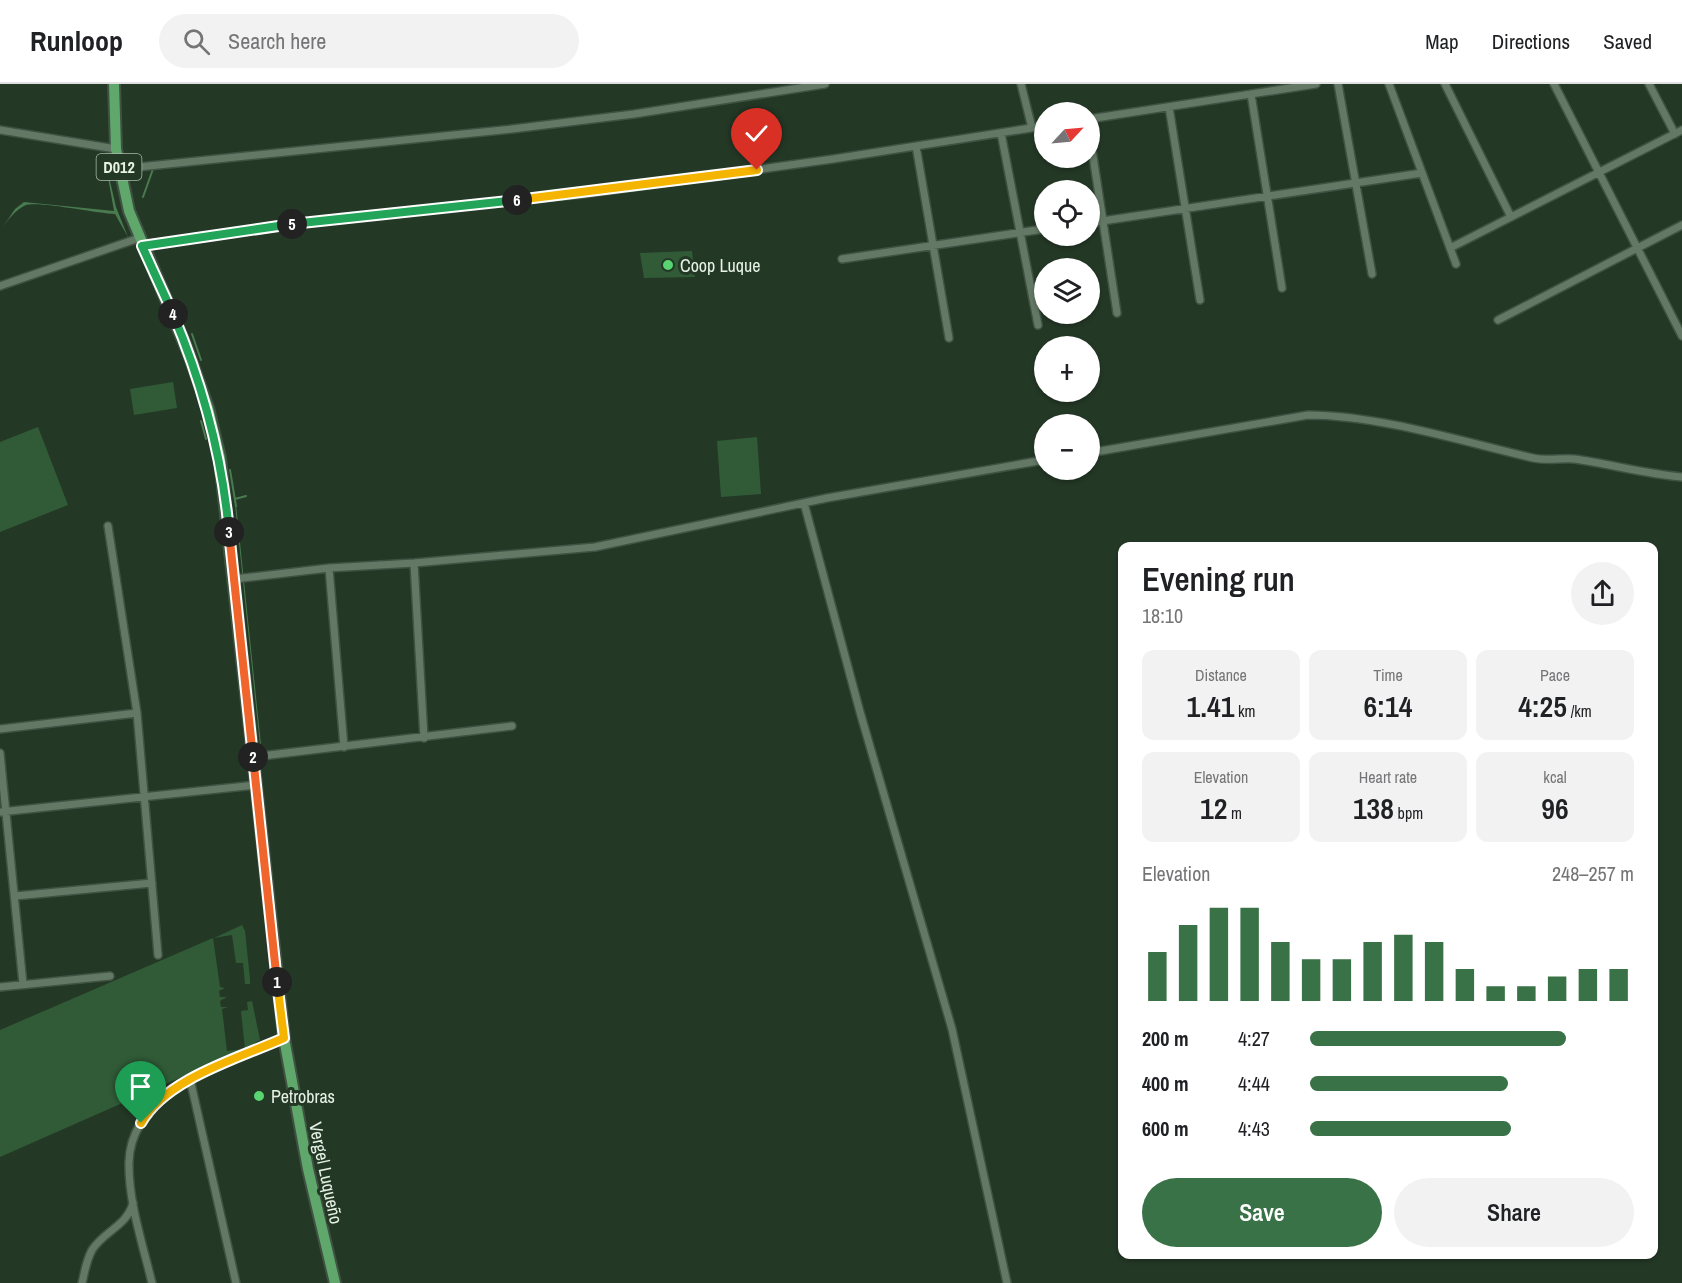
<!DOCTYPE html>
<html lang="en">
<head>
<meta charset="utf-8">
<style>
  body { margin:0; font-family:"Archivo Narrow",sans-serif; background:#f2f2f2; color:#202124; height:100vh; display:flex; flex-direction:column; font-size:22px; white-space:nowrap }
  * { box-sizing:border-box; margin:0 }
  p { font-size:20px; color:#757577 }
  .icon { flex:none; width:33px; height:33px; fill:none; stroke:currentColor; stroke-width:2; stroke-linecap:round; stroke-linejoin:round }
  .map { position:relative; flex:1; overflow:hidden }
  .side { position:absolute; left:1118px; top:458px; width:540px; height:717px; display:flex; flex-direction:column; background:#fff; border-radius:12px; box-shadow:0 2px 4px #0004 }
  .side>* { flex:none }
  .needle { width:39px; rotate:64deg }
  .tools { position:absolute; left:1034px; top:18px; display:grid; gap:12px }
  .tools a { display:grid; place-items:center; width:66px; height:66px; border-radius:50%; background:#fff; box-shadow:0 2px 4px #0004; font-size:30px }
  .pin { position:absolute; display:grid; place-items:center; width:51px; height:51px; color:#fff; margin:-62px -26px; border-radius:50% 50% 50% 0; rotate:-45deg; box-shadow:0 0 6px #0007 }
  .pin .icon { rotate:45deg }
  .km { position:absolute; width:30px; height:30px; margin:-15px; border-radius:50%; background:#222; color:#fff; font-size:16px; line-height:30px; text-align:center }
  .round { display:grid; place-items:center; flex:none; width:63px; height:63px; border-radius:32px; background:#f2f2f2 }
  .headline { display:flex; align-items:center; justify-content:space-between; height:102px; padding:0 24px }
  h1 { font-size:33px; font-weight:600; line-height:45px }
  .metrics { display:grid; grid-template-columns:repeat(3,1fr); gap:9px; height:102px; padding:6px 24px }
  .metrics div { display:grid; align-content:center; border-radius:12px; background:#f2f2f2; text-align:center }
  .metrics b { font-size:30px; font-weight:600 }
  .metrics small { font-size:16px; font-weight:400 }
  .metrics p { font-size:16px }
  .chart { height:168px; padding:12px 24px }
  .chart p { display:flex; justify-content:space-between }
  .chart svg { width:100%; height:108px; margin-top:6px; stroke:#397246; stroke-width:6 }
  .cta { display:flex; gap:12px; margin-top:auto; padding:12px 24px }
  .cta a { flex:1; height:69px; border-radius:36px; background:#397246; color:#fff; font-size:24px; font-weight:600; line-height:69px; text-align:center }
  .cta a+a { background:#f2f2f2; color:#202124 }
  ul { padding:0 24px; list-style:none; font-size:20px }
  li { display:grid; grid-template-columns:96px 72px 1fr; align-items:center; height:45px }
  li i { height:15px; border-radius:8px; background:#397246 }
  header { display:flex; align-items:center; gap:36px; box-sizing:border-box; height:84px; padding:0 30px; background:#fff; border-bottom:2px solid #e0e0e0 }
  header strong { font-size:28px }
  nav { display:flex; gap:33px; margin-inline-start:auto; font-size:21px }
  .search { width:420px; height:54px; background:#f2f2f2; display:flex; align-items:center; gap:15px; box-sizing:border-box; padding:0 21px; border-radius:33px; color:#757577; font-size:22px }
  .map>svg:first-child { display:block }
  .green { fill:#315b37 }
  .water { fill:#497a50 }
  .lines { fill:none; stroke-linecap:round; stroke-linejoin:round }
  .stream { stroke:#497a50; stroke-width:2 }
  .minor-casing { stroke:#405243; stroke-width:10 }
  .primary-casing { stroke:#405243; stroke-width:14 }
  .minor { stroke:#637965; stroke-width:7 }
  .primary { stroke:#5fa76a; stroke-width:10 }
  .split-1-casing { stroke:#fff; stroke-width:12 }
  .split-2-casing { stroke:#fff; stroke-width:12 }
  .split-3-casing { stroke:#fff; stroke-width:12 }
  .split-4-casing { stroke:#fff; stroke-width:12 }
  .split-5-casing { stroke:#fff; stroke-width:12 }
  .split-6-casing { stroke:#fff; stroke-width:12 }
  .split-7-casing { stroke:#fff; stroke-width:12 }
  .split-1 { stroke:#f5b400; stroke-width:8 }
  .split-2 { stroke:#f0652b; stroke-width:8 }
  .split-3 { stroke:#f0652b; stroke-width:8 }
  .split-4 { stroke:#22a559; stroke-width:8 }
  .split-5 { stroke:#22a559; stroke-width:8 }
  .split-6 { stroke:#22a559; stroke-width:8 }
  .split-7 { stroke:#f5b400; stroke-width:8 }
  .poi-dot { fill:#58d570; stroke:#243826; stroke-width:2 }
  .labels { text-anchor:middle; dominant-baseline:central; stroke-width:6; stroke-linejoin:round; paint-order:stroke }
  .shield { fill:#243826; stroke:#acbaac; stroke-width:1.5 }
  .shield-label { font-size:16px; font-weight:bold; fill:#e6f2e6 }
  .poi-label { font-size:18px; fill:#e6f2e6; stroke:#243826; text-anchor:start }
  .street-label { font-size:18px; fill:#e6f2e6; stroke:#243826 }
</style>
</head>
<body>
<header>
<strong>Runloop</strong>
<div class="search"><svg class="icon" aria-label="search" viewBox="0 0 24 24"><circle cx="10" cy="10" r="6"/><path d="M15 15l6 6"/></svg>Search here</div>
<nav><a>Map</a><a>Directions</a><a>Saved</a></nav>
</header>
<div class="map">
<svg width="1682" height="1199" viewBox="0 0 1682 1199">
  <rect width="100%" height="100%" fill="#243826"/>
  <path class="green" d="M108,0L133,149L192,292L211,359L243,646L220,419L210,360L191,293L131,150L122,121L111,66Z
    M692,167L695,193L644,194L640,169Z
    M173,298L177,324L134,331L130,305Z
    M38,343L68,421L0,448V358Z
    M757,353L761,410L721,413L717,357Z
    M242,841L245,847L250,895V900H245L243,879H236L232,851L214,854Z
    M213,854L220,903L225,904L219,907L220,913H227L220,917L221,923H228L222,925L227,967L245,965L0,1073V946Z
    M252,917L260,956L245,965L241,927L248,926L247,918Z"/>
  <path class="water" d="M104,71L116,123L128,153L115,130C95,129 40,117 26,121C16,125 6,138 0,147L15,125L24,118L114,127Z
    M235,420H236L261,661H260Z"/>
  <g class="lines">
    <path class="stream" d="M143,113L153,85
      M192,250L201,276
      M201,337L206,355
      M230,386L236,422
      M235,415L246,412"/>
    <defs>
      <path id="minor" d="M1021,0L1032,44
        M1338,0L1372,190
        M1389,0L1456,180
        M1445,0L1511,133
        M1554,0L1682,252
        M1649,0L1675,50
        M1251,10L1282,204
        M1169,23L1200,216
        M1089,35L1316,0
        M0,46L116,65
        M1089,46L1117,229
        M1001,49L1038,241
        M916,62L949,254
        M119,85L512,45L634,30L825,0
        M1089,139L1422,89
        M142,162L339,134L582,110L833,75L1044,42
        M1450,164L1682,46
        M842,175L1044,145
        M0,202L139,154
        M1498,236L1682,141
        M1089,369L1308,331C1378,331 1464,358 1533,374C1546,377 1560,374 1574,375C1610,380 1646,390 1682,393
        M804,419L860,628L952,945L1007,1199
        M108,442L137,629L158,871
        M414,479L424,654
        M329,484L344,663
        M234,495L329,484L414,479L595,463L827,414L1044,376
        M0,645L137,629
        M0,669L23,900
        M253,673L512,642
        M0,728L256,701
        M15,812L152,799
        M0,903L110,892
        M190,995L236,1199
        M82,1199C85,1187 86,1177 92,1166C104,1147 127,1142 133,1119
        M152,1199C143,1161 128,1117 129,1078C131,1005 229,978 284,954"/>
      <path id="primary" d="M114,0L116,65L129,127L187,265L208,324L220,374L284,954L308,1085L335,1199"/>
    </defs>
    <use href="#minor" class="minor-casing"/>
    <use href="#primary" class="primary-casing"/>
    <use href="#minor" class="minor"/>
    <use href="#primary" class="primary"/>
  </g>
  <g class="lines">
    <defs>
      <path id="split-1" d="M141,1039C165,995 239,974 284,954L277,898"/>
      <path id="split-2" d="M253,673L277,898"/>
      <path id="split-3" d="M229,448L253,673"/>
      <path id="split-4" d="M173,230C203,301 222,371 229,448"/>
      <path id="split-5" d="M173,230L142,162L292,140"/>
      <path id="split-6" d="M292,140L517,116"/>
      <path id="split-7" d="M517,116L757,86"/>
    </defs>
    <use href="#split-1" class="split-1-casing"/>
    <use href="#split-2" class="split-2-casing"/>
    <use href="#split-3" class="split-3-casing"/>
    <use href="#split-4" class="split-4-casing"/>
    <use href="#split-5" class="split-5-casing"/>
    <use href="#split-6" class="split-6-casing"/>
    <use href="#split-7" class="split-7-casing"/>
    <use href="#split-1" class="split-1"/>
    <use href="#split-2" class="split-2"/>
    <use href="#split-3" class="split-3"/>
    <use href="#split-4" class="split-4"/>
    <use href="#split-5" class="split-5"/>
    <use href="#split-6" class="split-6"/>
    <use href="#split-7" class="split-7"/>
  </g>
  <g class="poi-dot">
    <circle cx="668" cy="181" r="6"/>
    <circle cx="259" cy="1012" r="6"/>
  </g>
  <g class="labels">
    <rect class="shield" x="96.5" y="70" width="45" height="26" rx="4.5"/>
    <g class="shield-label">
      <text x="119" y="83">D012</text>
    </g>
    <g class="poi-label">
      <text x="680" y="181">Coop Luque</text>
      <text x="271" y="1012">Petrobras</text>
    </g>
    <g class="street-label">
      <text transform="translate(326 1089) rotate(78)">Vergel Luqueño</text>
    </g>
  </g>
</svg>
<div class="tools">
<a><svg class="needle" viewBox="-14 -14 28 28"><path d="M0-13l5 13h-10z" fill="#e53935"/><path d="M0 13l5-13h-10z" fill="#757577"/></svg></a>
<a><svg class="icon" aria-label="locate" viewBox="0 0 24 24"><circle cx="12" cy="12" r="6"/><path d="M12 2v4M12 18v4M2 12h4M18 12h4"/></svg></a>
<a><svg class="icon" aria-label="layers" viewBox="0 0 24 24"><path d="M12 4l9 5-9 5-9-5zM3 14l9 5 9-5"/></svg></a>
<a>+</a>
<a>−</a>
</div>
<div class="pin" style="left:141px;top:1039px;background:#1e9e55"><svg class="icon" aria-label="arrive" viewBox="0 0 24 24"><path d="M6 21V4h12l-3 4 3 4H6"/></svg></div>
<div class="pin" style="left:757px;top:86px;background:#d93025"><svg class="icon" aria-label="check" viewBox="0 0 24 24"><path d="M5 12l5 5 9-10"/></svg></div>
<b class="km" style="left:277px;top:898px">1</b>
<b class="km" style="left:253px;top:673px">2</b>
<b class="km" style="left:229px;top:448px">3</b>
<b class="km" style="left:173px;top:230px">4</b>
<b class="km" style="left:292px;top:140px">5</b>
<b class="km" style="left:517px;top:116px">6</b>
<section class="side">
<div class="headline"><div><h1>Evening run</h1><p>18:10</p></div><a class="round"><svg class="icon" aria-label="share" viewBox="0 0 24 24"><path d="M12 15V3M7 8l5-5 5 5M5 13v7h14v-7"/></svg></a></div>
<div class="metrics">
<div><p>Distance</p><b>1.41<small> km</small></b></div>
<div><p>Time</p><b>6:14</b></div>
<div><p>Pace</p><b>4:25<small> /km</small></b></div>
</div>
<div class="metrics">
<div><p>Elevation</p><b>12<small> m</small></b></div>
<div><p>Heart rate</p><b>138<small> bpm</small></b></div>
<div><p>kcal</p><b>96</b></div>
</div>
<div class="chart"><p><span>Elevation</span>248–257 m</p>
<svg viewBox="0 0 160 44" preserveAspectRatio="none"><path d="M5 44V24M15 44V13M25 44V6M35 44V6M45 44V20M55 44V27M65 44V27M75 44V20M85 44V17M95 44V20M105 44V31M115 44V38M125 44V38M135 44V34M145 44V31M155 44V31"/></svg>
</div>
<ul>
<li><b>200 m</b>4:27<i style="width:79%"></i></li>
<li><b>400 m</b>4:44<i style="width:61%"></i></li>
<li><b>600 m</b>4:43<i style="width:62%"></i></li>
</ul>
<div class="cta"><a>Save</a><a>Share</a></div>
</section>
</div>
</body>
</html>
